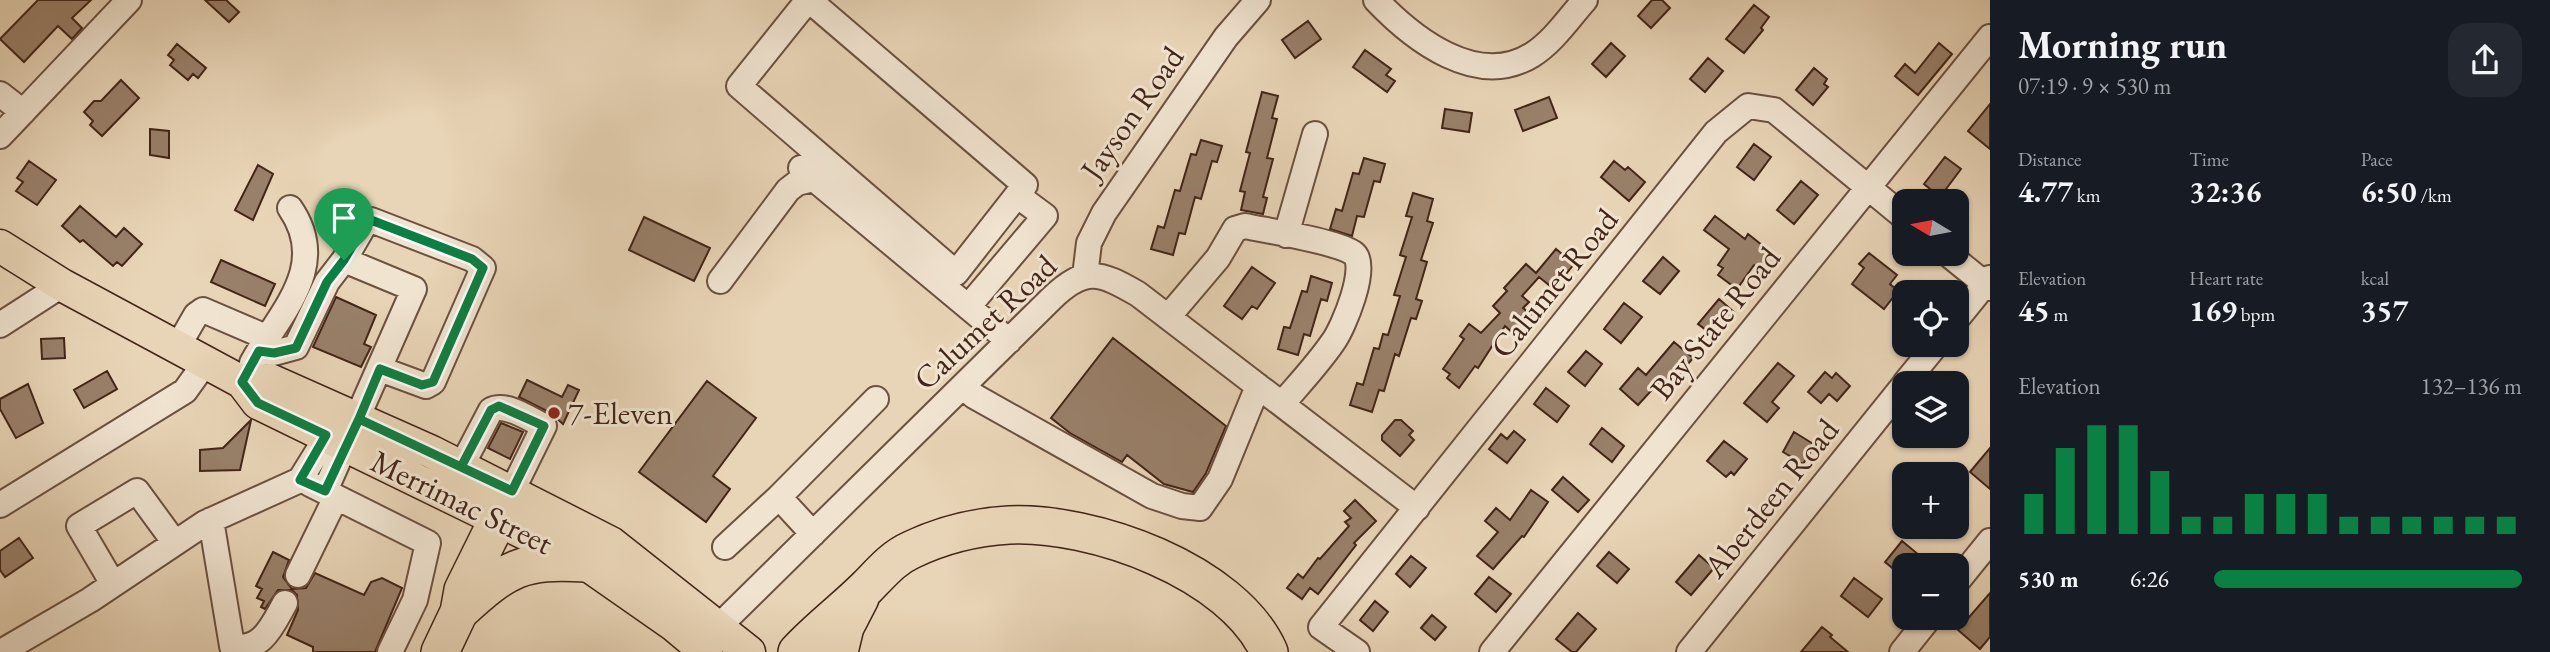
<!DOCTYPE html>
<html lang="en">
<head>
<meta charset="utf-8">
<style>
  body { margin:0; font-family:"EB Garamond",serif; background:#242831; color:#f1f3f6; height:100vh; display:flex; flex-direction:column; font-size:26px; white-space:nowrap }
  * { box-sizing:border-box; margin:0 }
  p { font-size:23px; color:#9ea1a6 }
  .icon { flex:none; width:38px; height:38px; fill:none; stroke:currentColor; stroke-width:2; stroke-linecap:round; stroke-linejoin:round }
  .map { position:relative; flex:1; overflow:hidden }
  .drawer { display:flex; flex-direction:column; background:#171b24; width:560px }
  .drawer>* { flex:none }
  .needle { width:46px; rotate:280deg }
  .fabs { position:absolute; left:1892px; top:189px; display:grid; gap:14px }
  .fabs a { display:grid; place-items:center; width:77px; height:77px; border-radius:14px; background:#171b24; box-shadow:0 2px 5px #0004; font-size:35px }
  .pin { position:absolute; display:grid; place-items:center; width:60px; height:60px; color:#fff; margin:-72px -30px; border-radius:50% 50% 50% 0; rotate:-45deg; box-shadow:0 0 7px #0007 }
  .pin .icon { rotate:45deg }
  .round { display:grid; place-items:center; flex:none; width:74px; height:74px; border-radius:21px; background:#242831 }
  .head { display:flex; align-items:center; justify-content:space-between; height:119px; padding:0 28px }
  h1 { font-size:38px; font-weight:700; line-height:52px }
  .figures { display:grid; grid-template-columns:repeat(3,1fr); gap:10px; height:119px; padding:7px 28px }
  .figures div { display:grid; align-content:center }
  .figures b { font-size:30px; font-weight:700 }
  .figures small { font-size:19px; font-weight:400 }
  .figures p { font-size:19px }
  .chart { height:196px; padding:14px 28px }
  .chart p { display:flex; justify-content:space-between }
  .chart svg { width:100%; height:126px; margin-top:7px; stroke:#0b8043; stroke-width:6 }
  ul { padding:0 28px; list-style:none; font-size:23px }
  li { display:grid; grid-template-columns:112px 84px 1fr; align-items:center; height:52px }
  li i { height:18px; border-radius:9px; background:#0b8043 }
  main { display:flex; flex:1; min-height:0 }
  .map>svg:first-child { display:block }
  .building { fill:#99806a; stroke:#432418; stroke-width:2 }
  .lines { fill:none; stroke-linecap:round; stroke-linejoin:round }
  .minor-casing { stroke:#6c5040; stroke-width:28 }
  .major-casing { stroke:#432418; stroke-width:35 }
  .highway-casing { stroke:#432418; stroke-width:40 }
  .minor { stroke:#f0e3d0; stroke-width:24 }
  .major { stroke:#e8d4b6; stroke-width:32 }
  .highway { stroke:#e8d4b6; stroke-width:37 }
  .route-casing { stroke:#fff; stroke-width:14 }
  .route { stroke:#0b8043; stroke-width:9 }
  .poi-dot { fill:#8f2418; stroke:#f0e3d0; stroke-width:2.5 }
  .labels { text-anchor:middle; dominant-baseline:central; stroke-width:6; stroke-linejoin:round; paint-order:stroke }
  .street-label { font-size:32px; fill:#432418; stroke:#f0e3d0 }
  .poi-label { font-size:32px; fill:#432418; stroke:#f0e3d0; text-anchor:start }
</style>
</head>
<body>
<main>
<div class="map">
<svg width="1990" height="652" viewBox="0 0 1990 652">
  <rect width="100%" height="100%" fill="#e8d4b6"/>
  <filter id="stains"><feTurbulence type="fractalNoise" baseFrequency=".00286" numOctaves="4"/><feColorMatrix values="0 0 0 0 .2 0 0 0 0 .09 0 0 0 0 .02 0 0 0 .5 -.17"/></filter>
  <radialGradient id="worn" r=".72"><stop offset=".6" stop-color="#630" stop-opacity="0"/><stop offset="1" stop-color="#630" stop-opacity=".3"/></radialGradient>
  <path class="building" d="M38,0H91L72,18L82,28L72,39L58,26L24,62L0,39Z
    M205,0H226L239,12L229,22Z
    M1652,0H1662L1670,8L1651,28L1638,16Z
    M1754,5L1769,17L1761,28L1763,30L1744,53L1726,39Z
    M1308,21L1321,39L1295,58L1282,40Z
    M1611,43L1625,56L1606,77L1592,64Z
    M1939,43L1952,54L1918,95L1895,76L1905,64L1915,73Z
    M177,44L206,68L198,78L193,74L188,80L170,65L174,60L168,55Z
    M1365,50L1391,69L1386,75L1395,81L1387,92L1353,67Z
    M1708,58L1723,71L1705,92L1690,79Z
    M1814,68L1827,79L1824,84L1828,87L1813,105L1796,90Z
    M121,80L139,98L102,136L90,125L93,121L84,112L94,101H101Z
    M1262,92L1278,96L1272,118L1277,119L1267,158L1273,159L1263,197L1267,198L1263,214L1241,210L1245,192L1240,191L1250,153L1246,152Z
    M1549,97L1557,118L1523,131L1515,110Z
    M1990,104V149L1968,131Z
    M1445,109L1472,113L1469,132L1442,128Z
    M150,129L169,131V158L150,155Z
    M1201,140L1222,146L1217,162L1212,161L1201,199L1195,197L1185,234L1179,233L1173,255L1151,249L1158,226L1164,228L1175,190L1180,191L1191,154L1196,155Z
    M1754,144L1771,157L1754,180L1737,167Z
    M1945,157L1961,169L1940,197L1924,184Z
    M1364,158L1385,164L1380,182L1374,181L1364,217L1357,216L1352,236L1330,229L1336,209L1342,211L1353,173L1359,174Z
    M29,161L56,180L37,205L16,191L23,182L17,178Z
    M1614,161L1625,170L1628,167L1645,182L1629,201L1601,177Z
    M258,165L273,174L253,220L235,210Z
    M1801,181L1818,195L1794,224L1777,210Z
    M1413,193L1433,199L1427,221L1433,223L1421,260L1427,262L1416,299L1422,301L1416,319L1411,318L1399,356L1395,354L1384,391L1379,390L1372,412L1350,405L1357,383L1363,385L1374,348L1379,349L1383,334L1388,335L1400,296L1394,295L1406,257L1400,255L1412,217L1406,216Z
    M80,206L116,237L124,228L142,244L122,266L117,262L113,266L83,240L80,242L62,226Z
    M1715,216L1745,239L1748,234L1772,253L1760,269L1754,265L1737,289L1718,275L1723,268L1718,265L1729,249L1704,230Z
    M644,217L710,248L694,281L629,250Z
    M1556,249L1574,264L1554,289L1539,277L1522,296L1529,302L1523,308L1531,315L1514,334L1505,326L1478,368L1475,366L1459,388L1447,378L1450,374L1443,369L1464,339L1460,336L1469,324L1481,333L1500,313L1493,306L1507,291L1504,288L1526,264L1536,273Z
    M1869,253L1897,275L1890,284L1898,291L1884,309L1852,284L1864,268L1859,264Z
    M1663,257L1679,271L1660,294L1643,281Z
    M221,260L275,284L265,306L211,282Z
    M1252,267L1275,283L1257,309L1252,306L1242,319L1224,306Z
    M1311,276L1332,283L1327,301L1321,299L1310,336L1304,334L1298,355L1278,349L1284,327L1290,328L1302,291L1307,292Z
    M336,297L376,315L364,344L371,347L361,367L313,347Z
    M1719,299L1734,312L1714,336L1698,324Z
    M1624,303L1642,317L1621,343L1604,329Z
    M64,338L65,358L42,359L41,339Z
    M1113,338L1226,426L1206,473L1193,492L1164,484L1127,455L1122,462L1070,433L1051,418Z
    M1674,342L1693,358L1668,387L1660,381L1638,405L1620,389L1638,368L1646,375Z
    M1586,351L1602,364L1585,386L1568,372Z
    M1778,363L1794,376L1772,402L1779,408L1767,422L1744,403Z
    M107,371L117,389L84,408L74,390Z
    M1825,372L1832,378L1836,373L1850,386L1837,401L1829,394L1821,403L1808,392Z
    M527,380L562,397L568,385L579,390L563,424L551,413L519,397Z
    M707,381L756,418L713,476L730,489L706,522L639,472Z
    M28,384L43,423L16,438L0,409V399Z
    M1546,388L1569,406L1557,422L1534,404Z
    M251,420L240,470L200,471V450L223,448Z
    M1395,420H1401L1413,431L1409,435L1414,440L1400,456L1382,440V435Z
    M501,423L523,432L510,459L488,448Z
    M1602,428L1624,446L1612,462L1590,444Z
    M1514,431L1525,440L1507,463L1489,449L1501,434L1507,439Z
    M1794,432L1815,445L1803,464L1783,452Z
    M1724,441L1747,459L1734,475L1731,472L1726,477L1707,461Z
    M1990,448V489L1970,472Z
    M1563,477L1589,500L1578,512L1552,490Z
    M1531,490L1548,502L1524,537L1522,536L1493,569L1477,556L1498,532L1485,521L1496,508L1510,520Z
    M1355,500L1376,521L1354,543L1356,545L1318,594L1310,588L1302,599L1287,588L1298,574L1303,578L1318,558L1320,559L1349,526L1345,522L1351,518L1344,511Z
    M19,538L33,558L5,577L0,570V551Z
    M1902,541L1919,555L1910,565H1904L1901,575L1885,562Z
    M273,552L289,560L283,577L292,589L306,588L315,573L364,595L371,582L382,578L402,588L375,652H313V647L287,635L298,610L297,595L292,590H278L265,609L261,607L264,601L257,598L262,589L256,586Z
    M1609,552L1629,569L1617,583L1597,566Z
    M1699,555L1714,568L1691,595L1676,582Z
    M1411,556L1426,568L1410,587L1396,574Z
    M1489,577L1511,594L1496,612L1475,594Z
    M1854,578L1882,599L1868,617L1841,596Z
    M1990,593V637L1980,649L1958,630Z
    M1375,601L1388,612L1373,631L1360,620Z
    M1578,613L1596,629L1576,652H1572L1556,639Z
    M1432,615L1446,627L1435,640L1421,628Z
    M1822,627L1832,635L1830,637L1848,652H1801Z"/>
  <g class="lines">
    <defs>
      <path id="minor" d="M808,0L739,86L956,273L1025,185L809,0
        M1376,0C1413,39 1477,89 1532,55C1553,42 1569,18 1585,0
        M0,94L23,112
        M0,136L129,0
        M801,168L1009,341
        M1286,235L1315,134
        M1948,254L1990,288
        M344,260L365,224L371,220L472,259L483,268L433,382L426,386L380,369
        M1085,276L1089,243L1104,213L1226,37L1258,0
        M720,281L788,190L797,183L813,179
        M968,307L1045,216L1018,196
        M1168,317L1218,258L1235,229L1245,226C1269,231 1335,241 1353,253C1370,264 1343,329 1333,342C1318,364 1299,384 1282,404
        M1956,320L1990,278
        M0,325L62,285
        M177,348L196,315L203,310L266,337
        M259,351L274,353L296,347L327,282L344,260L414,289L325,491
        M252,363C279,313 331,267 290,208
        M1905,383L1936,345
        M963,386L974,396L1152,496L1182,506L1200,508L1220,479L1258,386
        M461,467L491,410C506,402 529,419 544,426L512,491
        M310,484L428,543L415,600L390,652
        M779,497L876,399
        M0,505L185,391L205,363
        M211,520L232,646C262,652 272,626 285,603
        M725,547L779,497L813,534
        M298,575L336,497
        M1956,583L1990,541
        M113,584L79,526L137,491L175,543
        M707,638L1051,299C1085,266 1100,272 1138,294L1417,508
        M1,652L90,600L205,523L300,480L321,446L332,421
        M1357,652L1321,627L1716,132L1748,106L1774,110L1904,217
        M1492,652L1990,37
        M1689,652L1904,385
        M1902,652L1929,618"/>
      <path id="major" d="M0,246L62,285L242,382L258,403L582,561L675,626L706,652
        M242,382L270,380L432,452L611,543L749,652"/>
      <path id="highway" d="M460,611C507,568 522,559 586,563
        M440,652L459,612L463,590L512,491
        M797,652C819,628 844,610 867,587C881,573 893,558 911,550C942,535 975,527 1009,525C1092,521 1233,571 1269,652
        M839,652L845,627L860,598"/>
    </defs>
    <use href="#minor" class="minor-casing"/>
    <use href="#major" class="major-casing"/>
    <use href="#highway" class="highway-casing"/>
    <use href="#minor" class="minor"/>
    <use href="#major" class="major"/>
    <use href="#highway" class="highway"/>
  </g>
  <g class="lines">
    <defs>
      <path id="route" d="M344,260L327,282L296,348L274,353L259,351L242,382L258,403L326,435L300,480L325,491L359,419L461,467L491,410L499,406L544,426L512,491L359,419L380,369L422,385L433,382L483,268L472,259L371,220L365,224L344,260"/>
    </defs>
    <use href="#route" class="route-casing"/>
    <use href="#route" class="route"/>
  </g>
  <circle class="poi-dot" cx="554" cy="413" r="7"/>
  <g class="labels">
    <g class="street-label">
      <text transform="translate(1132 113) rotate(-55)">Jayson Road</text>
      <text transform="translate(1554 283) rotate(-51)">Calumet Road</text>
      <text transform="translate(985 322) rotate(-43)">Calumet Road</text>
      <text transform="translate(1715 323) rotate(-51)">Bay State Road</text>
      <text transform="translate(1771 498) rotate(-51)">Aberdeen Road</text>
      <text transform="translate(462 502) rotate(26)">Merrimac Street</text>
    </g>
    <g class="poi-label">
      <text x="568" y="413">7-Eleven</text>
    </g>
  </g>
  <rect width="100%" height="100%" filter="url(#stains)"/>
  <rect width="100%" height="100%" fill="url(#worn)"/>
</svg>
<div class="fabs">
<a><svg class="needle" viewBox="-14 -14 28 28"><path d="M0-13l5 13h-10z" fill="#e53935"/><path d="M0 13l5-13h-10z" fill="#9ea1a6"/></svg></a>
<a><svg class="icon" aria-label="locate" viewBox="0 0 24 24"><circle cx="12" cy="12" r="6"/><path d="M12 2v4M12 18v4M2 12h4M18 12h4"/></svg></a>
<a><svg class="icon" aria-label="layers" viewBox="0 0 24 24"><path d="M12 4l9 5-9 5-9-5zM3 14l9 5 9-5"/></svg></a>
<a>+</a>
<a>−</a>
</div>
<div class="pin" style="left:344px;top:260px;background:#1e9e55"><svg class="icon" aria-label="arrive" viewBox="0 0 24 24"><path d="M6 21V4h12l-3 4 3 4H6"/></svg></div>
</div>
<section class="drawer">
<div class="head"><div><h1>Morning run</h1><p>07:19 · 9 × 530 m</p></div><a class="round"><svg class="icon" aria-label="share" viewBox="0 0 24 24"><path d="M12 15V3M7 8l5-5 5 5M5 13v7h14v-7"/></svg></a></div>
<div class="figures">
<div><p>Distance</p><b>4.77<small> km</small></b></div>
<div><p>Time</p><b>32:36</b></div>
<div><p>Pace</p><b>6:50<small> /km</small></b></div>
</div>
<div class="figures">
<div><p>Elevation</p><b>45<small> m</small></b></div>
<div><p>Heart rate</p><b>169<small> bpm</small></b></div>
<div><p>kcal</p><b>357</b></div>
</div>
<div class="chart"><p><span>Elevation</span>132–136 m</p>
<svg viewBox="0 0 160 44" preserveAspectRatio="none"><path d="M5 44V30M15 44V14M25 44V6M35 44V6M45 44V22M55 44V38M65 44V38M75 44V30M85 44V30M95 44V30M105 44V38M115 44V38M125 44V38M135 44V38M145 44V38M155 44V38"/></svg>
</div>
<ul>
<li><b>530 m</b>6:26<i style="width:100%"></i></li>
</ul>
</section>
</main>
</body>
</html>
